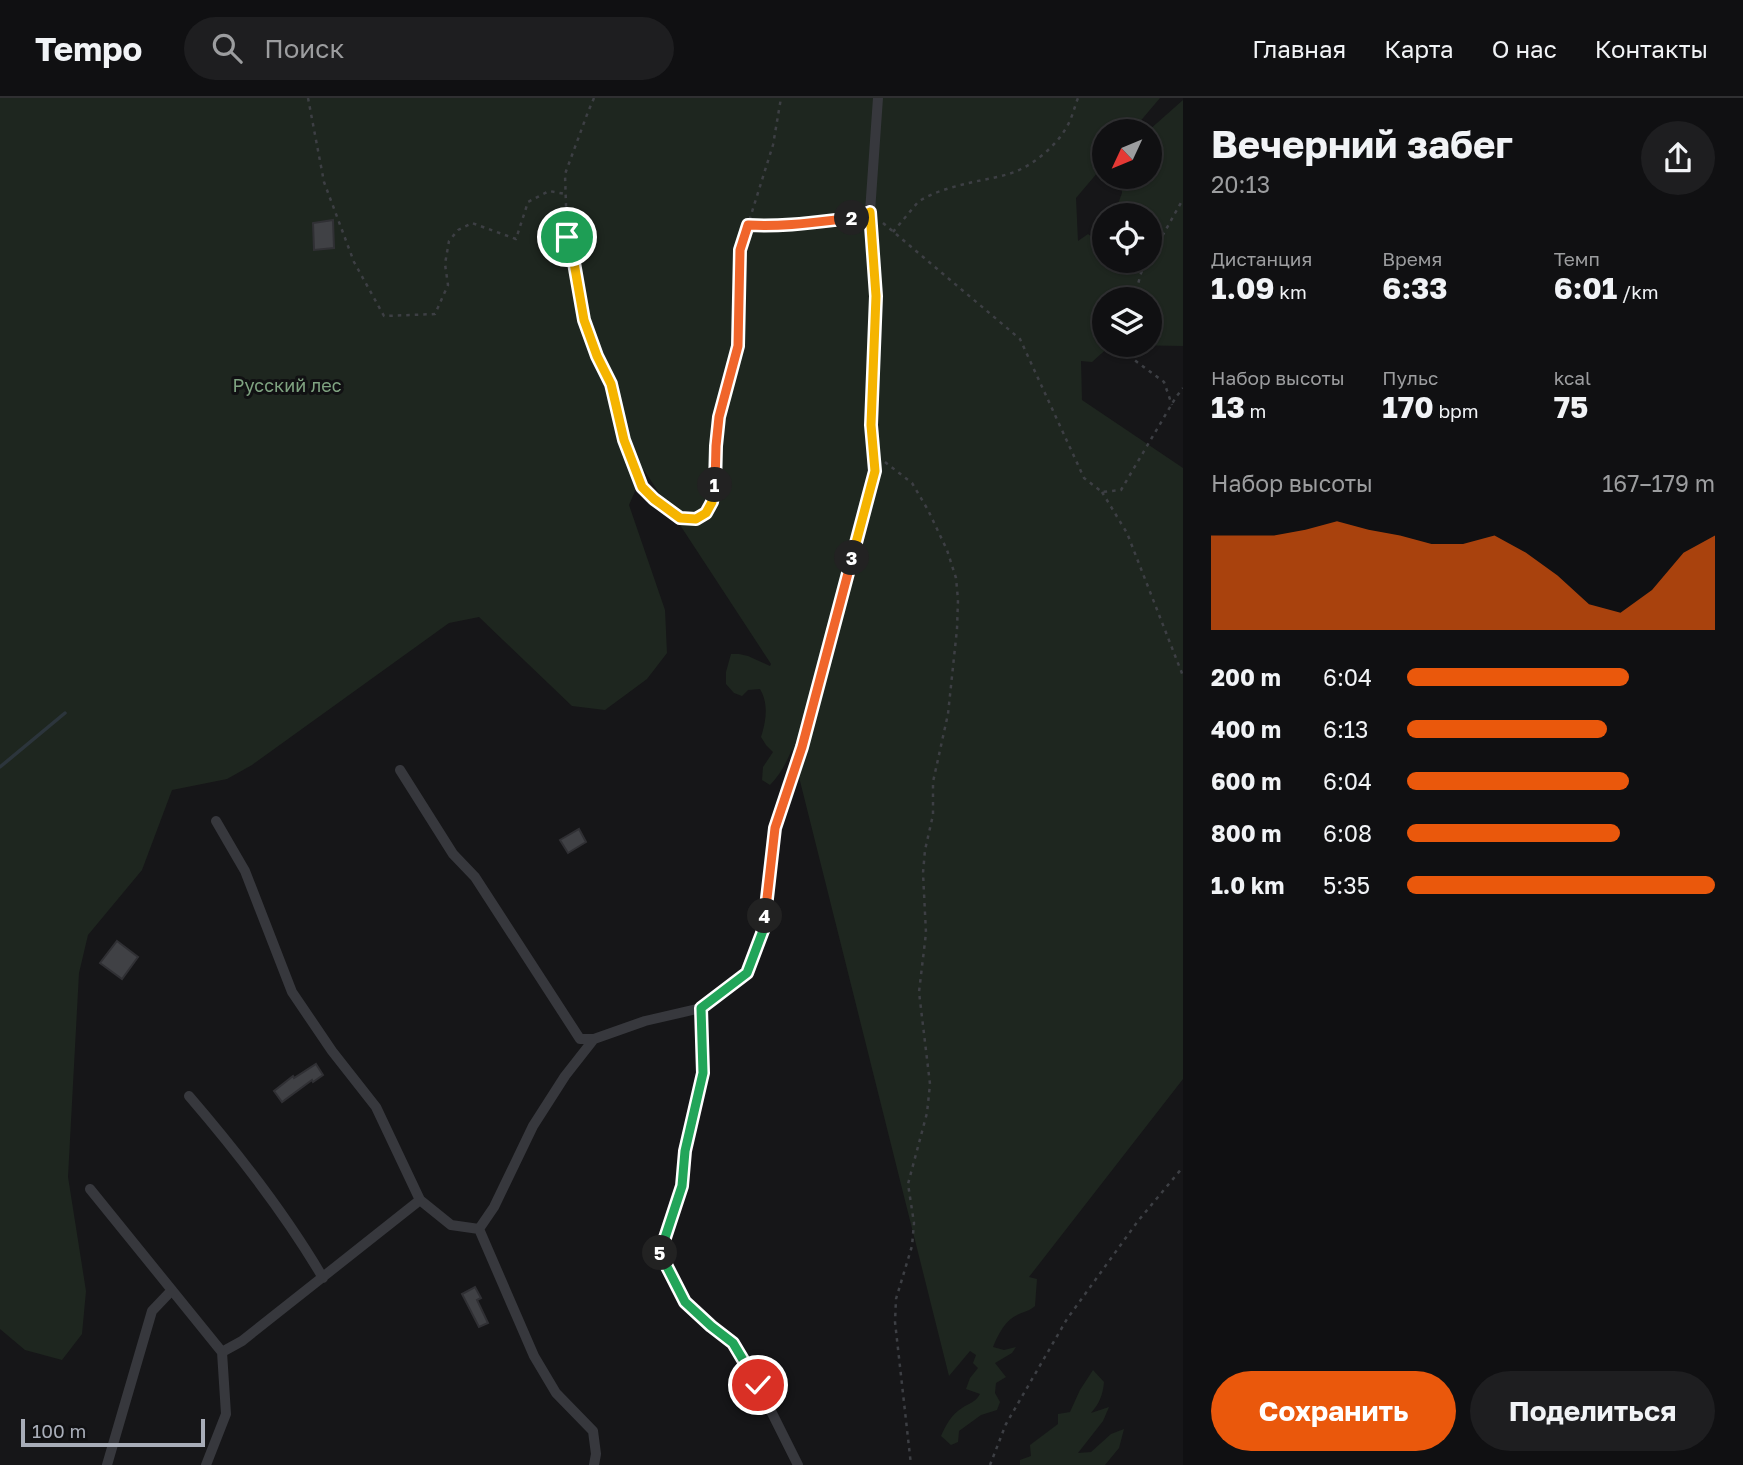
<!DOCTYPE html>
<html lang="ru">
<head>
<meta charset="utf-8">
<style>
  body { margin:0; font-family:"Golos Text",sans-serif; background:#1e1e20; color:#f1f3f6; height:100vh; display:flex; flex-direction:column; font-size:26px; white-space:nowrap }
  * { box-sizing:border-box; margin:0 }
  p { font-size:23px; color:#9c9d9f }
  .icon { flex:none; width:38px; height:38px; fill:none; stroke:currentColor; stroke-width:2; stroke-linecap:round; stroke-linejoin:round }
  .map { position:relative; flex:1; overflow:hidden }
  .details { display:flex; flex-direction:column; background:#101012; width:560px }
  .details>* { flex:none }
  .needle { width:46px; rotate:226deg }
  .controls { position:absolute; left:1092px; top:21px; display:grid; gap:14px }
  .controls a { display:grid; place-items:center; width:70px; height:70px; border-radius:50%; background:#101012; box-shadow:0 2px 5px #0004,0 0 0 2px #303032; font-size:35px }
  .scale { position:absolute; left:21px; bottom:18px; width:184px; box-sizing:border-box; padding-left:7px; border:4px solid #a8adb8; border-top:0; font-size:19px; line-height:24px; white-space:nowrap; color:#a8adb8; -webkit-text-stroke:5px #111113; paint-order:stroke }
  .pin { position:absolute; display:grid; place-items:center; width:60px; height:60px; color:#fff; margin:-30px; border:4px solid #fff; border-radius:50%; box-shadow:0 2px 7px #0007 }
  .km { position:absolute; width:35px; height:35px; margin:-18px; border-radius:50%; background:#222; color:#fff; font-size:19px; line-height:35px; text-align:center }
  .round { display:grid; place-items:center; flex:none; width:74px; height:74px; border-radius:37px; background:#1e1e20 }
  .headline { display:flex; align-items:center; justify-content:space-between; height:119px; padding:0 28px }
  h1 { font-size:38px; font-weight:700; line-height:52px }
  .metrics { display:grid; grid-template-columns:repeat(3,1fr); gap:10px; height:119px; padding:7px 28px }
  .metrics div { display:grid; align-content:center }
  .metrics b { font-size:30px; font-weight:700 }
  .metrics small { font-size:19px; font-weight:400 }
  .metrics p { font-size:19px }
  .chart { height:196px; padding:14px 28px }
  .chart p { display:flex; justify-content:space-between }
  .chart svg { width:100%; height:126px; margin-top:7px; fill:#ea580c; opacity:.7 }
  .button { display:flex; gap:14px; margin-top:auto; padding:14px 28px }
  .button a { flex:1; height:80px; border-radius:42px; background:#ea580c; color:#fff; font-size:28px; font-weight:700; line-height:80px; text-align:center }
  .button a+a { background:#1e1e20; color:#f1f3f6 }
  ul { padding:0 28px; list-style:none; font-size:23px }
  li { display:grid; grid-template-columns:112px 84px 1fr; align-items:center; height:52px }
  li i { height:18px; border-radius:9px; background:#ea580c }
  header { display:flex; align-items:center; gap:42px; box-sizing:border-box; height:98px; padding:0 35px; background:#101012; border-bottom:2px solid #303032 }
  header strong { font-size:33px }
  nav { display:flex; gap:38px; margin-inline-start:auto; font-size:24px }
  .search { width:490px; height:63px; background:#1e1e20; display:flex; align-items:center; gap:18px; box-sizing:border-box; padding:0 24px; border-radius:38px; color:#9c9d9f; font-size:26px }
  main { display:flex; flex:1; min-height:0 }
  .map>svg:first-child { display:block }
  .green { fill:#1e261f }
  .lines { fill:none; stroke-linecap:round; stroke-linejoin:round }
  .stream { stroke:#2c353c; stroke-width:3.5 }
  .building { fill:#404145; stroke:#303034; stroke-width:2 }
  .path { stroke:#3d3f44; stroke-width:2.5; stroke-dasharray:3.5 5; stroke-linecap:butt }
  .street { stroke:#37383d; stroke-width:10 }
  .split-1-casing { stroke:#fff; stroke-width:14 }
  .split-2-casing { stroke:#fff; stroke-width:14 }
  .split-3-casing { stroke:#fff; stroke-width:14 }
  .split-4-casing { stroke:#fff; stroke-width:14 }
  .split-5-casing { stroke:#fff; stroke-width:14 }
  .split-6-casing { stroke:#fff; stroke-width:14 }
  .split-1 { stroke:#f5b400; stroke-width:9 }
  .split-2 { stroke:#f0652b; stroke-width:9 }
  .split-3 { stroke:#f5b400; stroke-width:9 }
  .split-4 { stroke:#f0652b; stroke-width:9 }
  .split-5 { stroke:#22a559; stroke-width:9 }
  .split-6 { stroke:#22a559; stroke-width:9 }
  .labels { text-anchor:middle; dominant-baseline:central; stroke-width:6; stroke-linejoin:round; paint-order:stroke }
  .park-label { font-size:18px; fill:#7fa381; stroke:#111113 }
</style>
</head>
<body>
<header>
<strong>Tempo</strong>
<div class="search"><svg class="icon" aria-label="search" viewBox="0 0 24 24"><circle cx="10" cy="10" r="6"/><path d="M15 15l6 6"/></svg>Поиск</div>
<nav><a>Главная</a><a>Карта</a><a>О нас</a><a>Контакты</a></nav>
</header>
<main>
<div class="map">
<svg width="1183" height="1367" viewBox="0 0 1183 1367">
  <rect width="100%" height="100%" fill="#161618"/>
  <path class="green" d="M0,0H1160L1132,33H1104V67L1076,100L1078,143L1088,136L1104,149V163H1150V117H1114L1122,95L1120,79H1150V33H1148L1183,2V248L1125,247H1150V201H1104V247H1111L1092,264L1081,263L1082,302L1183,370V981L1029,1179L1037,1181L1035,1208C1029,1213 1026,1213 1019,1216C1006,1221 998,1236 993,1249L1004,1252L1016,1249L1012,1255L995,1265L1006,1279L996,1285L995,1295L1000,1304L997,1312L981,1317L959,1333L958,1344L951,1347L941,1338C946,1327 951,1317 962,1310C969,1305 975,1305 980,1296L966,1291L970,1280L978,1270L973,1265L976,1257L970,1253L949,1278L792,651C787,663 781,676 770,687L762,682L763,669L773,654L766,647L761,639C766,623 769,606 760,591L748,592L742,598L734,595L726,586V574L731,556H739L748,558L770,568L771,566L644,372L629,407L665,512L667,555L647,581L605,612L572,608L479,519L449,525L252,667L227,681L172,692L142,772L88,837L79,875L68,1079L86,1193L82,1236L62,1262L25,1252L0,1231Z
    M1093,1272L1104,1284C1103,1297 1099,1306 1091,1315L1109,1309L1103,1323L1078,1355L1091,1354L1111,1336L1124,1331L1119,1350L1105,1367H1020V1362L1031,1358L1030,1347L1058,1326V1316L1070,1314L1080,1292Z"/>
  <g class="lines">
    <path class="stream" d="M0,669L65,615"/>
  </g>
  <path class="building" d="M333,122L334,150L314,152L313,125Z
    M579,731L586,744L568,755L560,742Z
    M117,843L138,859L122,881L100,865Z
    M316,966L323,977L313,984L312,982L282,1004L274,993L293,978L294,980Z
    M475,1189L481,1200L477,1202L488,1225L479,1229L462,1196Z"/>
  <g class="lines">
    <path class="path" d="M308,0L324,84L354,164L384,218L435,216L448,187L445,166L449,143L458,132L472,125L516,141L528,104L549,93L565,96
      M594,0L588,14L565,76L567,139L573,158L584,222L597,258L611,286L624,342L642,389L654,400L680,420H696L706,415L712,404L715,388L716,348L719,319L738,248L740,152L773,47L781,0
      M883,125L1020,241L1084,380L1102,394L1121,392L1176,299L1183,290
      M749,127C785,129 825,127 860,119
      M893,134L918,104C933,94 952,89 969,85C985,81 1002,79 1017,73C1035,65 1056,48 1066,30C1072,21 1074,10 1078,0
      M1150,160L1183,101
      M1134,201L1141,175L1148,163
      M1130,247L1133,261L1164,284L1172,307
      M885,364L912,385L928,412L947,452L956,480L958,502L957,531L948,616L933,684V717L925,752L923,775L926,835L919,894L930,986L927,1015L908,1086L914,1125L912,1148L896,1201L895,1224L911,1367
      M1102,394L1127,435L1183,578
      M990,1367L1006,1326L1067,1221L1138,1123L1183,1069"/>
    <path class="street" d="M400,672L453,756L475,779L580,941H594
      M216,723L245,773L292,894L332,953L376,1009L420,1102
      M701,910L703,975L685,1053L683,1088L660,1155L685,1204L711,1228L733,1245L758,1287L798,1367
      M189,998C238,1055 285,1115 323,1180
      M90,1091L222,1254
      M479,1131L534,1258L556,1295L593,1333L596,1356L594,1367
      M107,1367L152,1213L172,1192
      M206,1367L226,1316L222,1254L242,1243L420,1102L451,1127L479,1131L494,1109L533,1028L565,978L594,941L645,923L701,910L747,875L764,830L775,730L802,649L875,373L871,327L876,198L870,114L878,0"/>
  </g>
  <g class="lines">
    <defs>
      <path id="split-1" d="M567,139L573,159L584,222L597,258L611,286L624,342L642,389L654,401L680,420L696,421L706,415L712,404L715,387"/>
      <path id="split-2" d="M715,387L716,348L719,319L738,248L740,152L748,127C785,129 816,124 852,120"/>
      <path id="split-3" d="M852,460L875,373L871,327L876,198L870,114L859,119L852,120"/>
      <path id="split-4" d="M765,818L775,730L802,649L852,460"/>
      <path id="split-5" d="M660,1155L682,1088L685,1053L703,975L701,910L747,875L764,830L765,818"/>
      <path id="split-6" d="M660,1155L685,1204L711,1228L733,1245L758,1287"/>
    </defs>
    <use href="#split-1" class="split-1-casing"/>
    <use href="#split-2" class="split-2-casing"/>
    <use href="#split-3" class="split-3-casing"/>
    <use href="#split-4" class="split-4-casing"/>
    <use href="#split-5" class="split-5-casing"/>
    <use href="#split-6" class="split-6-casing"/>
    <use href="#split-1" class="split-1"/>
    <use href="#split-2" class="split-2"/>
    <use href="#split-3" class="split-3"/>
    <use href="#split-4" class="split-4"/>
    <use href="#split-5" class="split-5"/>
    <use href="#split-6" class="split-6"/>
  </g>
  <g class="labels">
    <g class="park-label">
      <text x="287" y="287">Русский лес</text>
    </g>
  </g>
</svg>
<div class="controls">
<a><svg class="needle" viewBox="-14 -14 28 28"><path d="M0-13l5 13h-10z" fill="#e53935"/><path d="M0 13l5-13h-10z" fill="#9c9d9f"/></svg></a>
<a><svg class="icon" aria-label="locate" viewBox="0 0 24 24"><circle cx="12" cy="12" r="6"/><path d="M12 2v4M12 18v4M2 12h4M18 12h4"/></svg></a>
<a><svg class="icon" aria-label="layers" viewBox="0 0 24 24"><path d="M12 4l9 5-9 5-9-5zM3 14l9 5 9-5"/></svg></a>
</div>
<div class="scale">100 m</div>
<div class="pin" style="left:567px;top:139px;background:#1e9e55"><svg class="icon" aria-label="arrive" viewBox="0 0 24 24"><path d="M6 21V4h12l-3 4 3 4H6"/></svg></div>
<div class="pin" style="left:758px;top:1287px;background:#d93025"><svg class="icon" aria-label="check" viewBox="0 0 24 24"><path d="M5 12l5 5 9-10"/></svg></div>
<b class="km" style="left:715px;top:387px">1</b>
<b class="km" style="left:852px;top:120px">2</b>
<b class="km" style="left:852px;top:460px">3</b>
<b class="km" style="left:765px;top:818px">4</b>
<b class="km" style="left:660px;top:1155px">5</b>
</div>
<section class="details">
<div class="headline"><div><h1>Вечерний забег</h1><p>20:13</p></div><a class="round"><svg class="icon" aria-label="share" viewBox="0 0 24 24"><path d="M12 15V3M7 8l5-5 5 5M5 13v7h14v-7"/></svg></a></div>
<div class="metrics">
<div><p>Дистанция</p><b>1.09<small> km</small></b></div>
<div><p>Время</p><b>6:33</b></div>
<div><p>Темп</p><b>6:01<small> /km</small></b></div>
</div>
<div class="metrics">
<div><p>Набор высоты</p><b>13<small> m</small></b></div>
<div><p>Пульс</p><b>170<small> bpm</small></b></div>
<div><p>kcal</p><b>75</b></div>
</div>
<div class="chart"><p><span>Набор высоты</span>167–179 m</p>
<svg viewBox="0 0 160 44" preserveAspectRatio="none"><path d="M0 44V11L10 11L20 11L30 9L40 6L50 9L60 11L70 14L80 14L90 11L100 17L110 25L120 35L130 38L140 30L150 17L160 11V44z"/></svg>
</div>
<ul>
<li><b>200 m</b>6:04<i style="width:72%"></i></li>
<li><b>400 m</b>6:13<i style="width:65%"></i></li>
<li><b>600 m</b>6:04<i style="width:72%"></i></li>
<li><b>800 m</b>6:08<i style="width:69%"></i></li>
<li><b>1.0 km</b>5:35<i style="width:100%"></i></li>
</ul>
<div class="button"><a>Сохранить</a><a>Поделиться</a></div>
</section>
</main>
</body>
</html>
